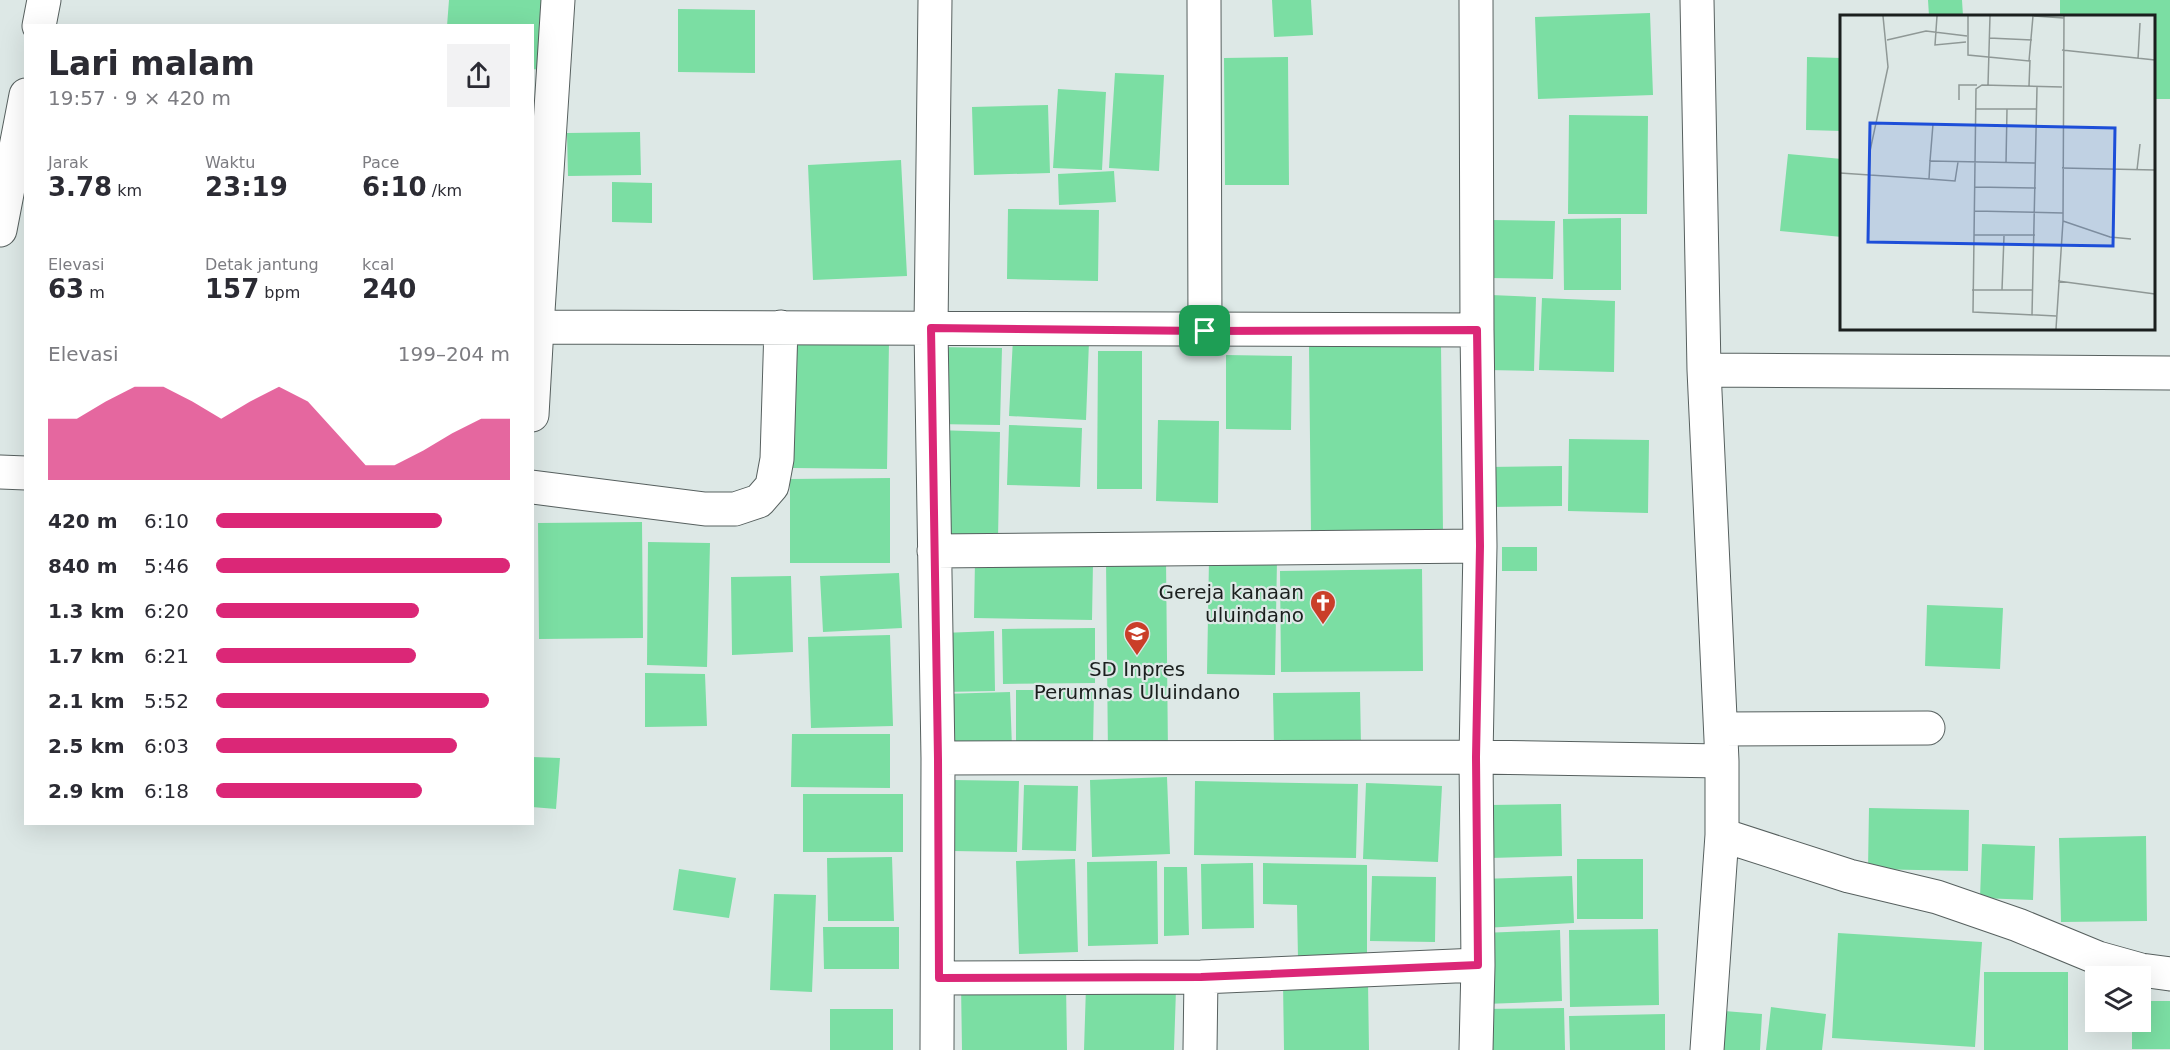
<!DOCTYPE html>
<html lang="id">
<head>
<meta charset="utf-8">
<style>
  body { margin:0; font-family:"DejaVu Sans",sans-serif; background:#f2f2f3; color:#2b2b33; height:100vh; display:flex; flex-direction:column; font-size:22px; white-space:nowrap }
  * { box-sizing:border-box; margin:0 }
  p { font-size:20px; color:#7c7c81 }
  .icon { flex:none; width:33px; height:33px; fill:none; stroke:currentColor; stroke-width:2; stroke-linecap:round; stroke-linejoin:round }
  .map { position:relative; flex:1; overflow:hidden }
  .side { position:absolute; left:24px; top:24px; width:510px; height:801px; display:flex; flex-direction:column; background:#fff; border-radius:0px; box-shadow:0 6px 24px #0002 }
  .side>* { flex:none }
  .controls { position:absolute; left:2085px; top:966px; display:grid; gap:12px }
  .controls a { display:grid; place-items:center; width:66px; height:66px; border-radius:0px; background:#fff; box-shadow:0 6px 24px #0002; font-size:30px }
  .pin { position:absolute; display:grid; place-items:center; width:51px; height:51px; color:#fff; margin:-26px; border-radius:12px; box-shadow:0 3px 9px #0006 }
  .round { display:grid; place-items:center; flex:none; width:63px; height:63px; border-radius:0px; background:#f2f2f3 }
  .headline { display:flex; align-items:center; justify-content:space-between; height:102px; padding:0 24px }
  h1 { font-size:33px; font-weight:700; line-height:45px }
  .metrics { display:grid; grid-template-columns:repeat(3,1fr); gap:9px; height:102px; padding:6px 24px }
  .metrics div { display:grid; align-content:center }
  .metrics b { font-size:26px; font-weight:700 }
  .metrics small { font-size:16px; font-weight:400 }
  .metrics p { font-size:16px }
  .chart { height:168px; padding:12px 24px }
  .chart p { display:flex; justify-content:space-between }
  .chart svg { width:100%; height:108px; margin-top:6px; fill:#db2777; opacity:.7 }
  ul { padding:0 24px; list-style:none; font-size:20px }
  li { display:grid; grid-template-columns:96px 72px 1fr; align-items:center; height:45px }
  li i { height:15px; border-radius:8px; background:#db2777 }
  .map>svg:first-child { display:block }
  .building { fill:#7bdea3 }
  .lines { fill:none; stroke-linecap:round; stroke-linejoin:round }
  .minor-casing { stroke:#57605f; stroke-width:35 }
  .minor { stroke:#fff; stroke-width:33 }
  .route-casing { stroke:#fff; stroke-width:12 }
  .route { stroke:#db2777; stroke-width:8 }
  .labels { text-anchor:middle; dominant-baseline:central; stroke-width:4.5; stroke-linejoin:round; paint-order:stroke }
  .poi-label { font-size:20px; fill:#1b1f1e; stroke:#dde8e6; text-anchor:end }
  .inset-road { fill:none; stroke:#8f9896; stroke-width:1.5 }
  .view { fill:#1d4ed8; fill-opacity:0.15; stroke:#1d4ed8; stroke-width:3 }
  .inset-edge { fill:none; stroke:#1b1f1e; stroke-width:3 }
</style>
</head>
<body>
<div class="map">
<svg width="2170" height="1050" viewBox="0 0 2170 1050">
  <rect width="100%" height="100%" fill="#dde8e6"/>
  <path class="building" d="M449,0H544L542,70L532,69V26H447Z
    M1272,0H1311L1313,35L1274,37Z
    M1928,0H1962L1963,16H1929Z
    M2060,0H2170V99H2154V16H2060Z
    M678,9L755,10V73L678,72Z
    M1650,13L1653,95L1538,99L1535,17Z
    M1288,57L1289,185H1225L1224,58Z
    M1807,57L1842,58V131L1806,130Z
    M1115,73L1164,75L1159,171L1109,168Z
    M1058,89L1106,92L1102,170L1053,168Z
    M1048,105L1050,173L974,175L972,107Z
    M1569,115L1648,116L1647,214H1568Z
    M640,132L641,175L568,176L567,133Z
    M1788,154L1842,159V237L1780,231Z
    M901,160L907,276L813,280L808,165Z
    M1114,171L1116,202L1059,205L1058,174Z
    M612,182L652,183V223L612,222Z
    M1008,209L1099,210L1098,281L1007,279Z
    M1621,218V290H1564L1563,219Z
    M1490,220L1555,221L1553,279L1489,278Z
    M1491,295L1536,297L1534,371L1488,370Z
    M1542,298L1615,301L1614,372L1539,370Z
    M1013,338L1089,341L1086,420L1009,416Z
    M795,340L889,341L887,469L793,468Z
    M1441,344L1443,533L1311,534L1309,345Z
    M936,347L1002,348L1000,425L934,424Z
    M1098,351H1142V489H1097Z
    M1226,355L1292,356L1291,430L1226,429Z
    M1158,420L1219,421L1218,503L1156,501Z
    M1009,425L1082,428L1080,487L1007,485Z
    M936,430L1000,432L998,539H934Z
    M1569,439L1649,440L1648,513L1568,511Z
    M1562,466V506L1489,507L1488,467Z
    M890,478V563H790V479Z
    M642,522L643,638L539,639L538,523Z
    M648,542L710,543L707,667L647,665Z
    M1502,547H1537V571H1502Z
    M1166,559L1168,755L1108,756L1106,560Z
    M1209,559L1277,560L1275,675L1207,674Z
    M975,560L1093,562L1092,620L974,618Z
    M1422,569L1423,671L1281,672L1280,571Z
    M899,573L902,628L823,632L820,576Z
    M791,576L793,652L732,655L731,577Z
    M1927,605L2003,608L2000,669L1925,666Z
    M1095,628V683L1003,684L1002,629Z
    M994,631L995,691L943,692L942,633Z
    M890,635L893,726L811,728L808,637Z
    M645,673L705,674L707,726L645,727Z
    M1016,690H1094L1093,747H1016Z
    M1010,692L1012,748L944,750L942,694Z
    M1360,692L1361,746L1274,747L1273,693Z
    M792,734H890V788L791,787Z
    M532,757L560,758L556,809L532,807Z
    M1167,777L1170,854L1092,857L1090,780Z
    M953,780L1019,781L1017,852L952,851Z
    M1195,781L1358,784L1356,858L1194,855Z
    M1366,783L1442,786L1438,862L1363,859Z
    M1024,785L1078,786L1076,851L1022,850Z
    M803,794H903V852H803Z
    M1561,804L1562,856L1490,858L1489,805Z
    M1869,808L1969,810L1968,871L1868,869Z
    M2146,836L2147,921L2061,922L2059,838Z
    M1982,844L2035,846L2033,900L1980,898Z
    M892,857L894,921H828L827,858Z
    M1075,859L1078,952L1019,954L1016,861Z
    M1577,859H1643V919H1577Z
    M1157,861L1158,944L1088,946L1087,862Z
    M1253,863L1254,928L1202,929L1201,864Z
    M1263,863L1367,865V957L1298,959L1297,905L1263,904Z
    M1164,867H1187L1189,935L1164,936Z
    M679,869L736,878L729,918L673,910Z
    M1372,876L1436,877L1435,942L1370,941Z
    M1572,876L1574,923L1483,928L1481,879Z
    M774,894L816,895L812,992L770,990Z
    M823,927H899V969H824Z
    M1658,929L1659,1005L1570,1007L1569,930Z
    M1560,930L1562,1001L1485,1004L1482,933Z
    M1838,933L1982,942L1975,1047L1832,1038Z
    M1984,972H2068V1050H1984Z
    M1368,981L1369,1050H1284L1283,982Z
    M1066,982L1067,1050H962L961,984Z
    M1086,986L1176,989L1174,1050H1084Z
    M2140,1001H2170V1049H2132V1022H2140Z
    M1771,1007L1826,1014L1822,1050H1766Z
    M1564,1008L1565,1050H1480V1009Z
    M830,1009H893V1050H830Z
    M1724,1011L1762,1014L1760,1050H1721Z
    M1665,1014V1050H1570L1569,1016Z"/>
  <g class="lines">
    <defs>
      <path id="minor" d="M935,0L931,328L938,758L937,1050
        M1204,0L1205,331
        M1697,0L1704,370L1722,761V835L1707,1050
        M39,26L44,0
        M0,230L26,95
        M537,327L558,0
        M1704,370L2170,373
        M532,415L537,327L1477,330
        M0,472L26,473
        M532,487L705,509H735L759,501L772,486L777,459L781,327
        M934,551L1480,546
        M1721,729L1928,728
        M938,758L1476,757L1722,761
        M1722,835L1849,876L1937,897L2018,925L2098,958L2141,970L2170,974
        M939,978L1201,977L1478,965
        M1200,1050L1201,977
        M1476,1050L1478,965L1476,757L1480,546L1477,330L1476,0"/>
    </defs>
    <use href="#minor" class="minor-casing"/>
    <use href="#minor" class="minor"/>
  </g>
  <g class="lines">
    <defs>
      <path id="route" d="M931,328L1205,331L1477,330L1480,546L1476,757L1478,965L1201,977L939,978L938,759Z"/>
    </defs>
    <use href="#route" class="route-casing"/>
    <use href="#route" class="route"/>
  </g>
  <defs>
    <symbol id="church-pin" viewBox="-11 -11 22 30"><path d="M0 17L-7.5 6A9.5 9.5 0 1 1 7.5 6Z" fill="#ca3e29" stroke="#dde8e6"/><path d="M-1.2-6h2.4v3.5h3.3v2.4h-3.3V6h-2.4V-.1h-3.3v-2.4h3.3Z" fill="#fff"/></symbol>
    <symbol id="school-pin" viewBox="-11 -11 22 30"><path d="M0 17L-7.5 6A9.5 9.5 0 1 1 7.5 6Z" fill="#ca3e29" stroke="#dde8e6"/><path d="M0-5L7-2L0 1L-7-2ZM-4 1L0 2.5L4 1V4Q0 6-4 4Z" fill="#fff"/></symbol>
  </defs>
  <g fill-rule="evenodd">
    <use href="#church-pin" x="1308" y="588" width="30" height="40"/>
    <use href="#school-pin" x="1122" y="619" width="30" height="40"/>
  </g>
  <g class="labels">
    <g class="poi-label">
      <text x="1304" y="592">Gereja kanaan<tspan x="1304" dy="23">uluindano</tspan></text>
      <text x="1137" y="669" text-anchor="middle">SD Inpres<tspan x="1137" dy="23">Perumnas Uluindano</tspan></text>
    </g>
  </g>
  <g transform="translate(1840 15)">
    <rect width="315" height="315" fill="#dde8e6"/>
    <path class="inset-road" d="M97,1L95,30L126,27M128,1V40L189,46L193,1M194,1L224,3M149,23L192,25M47,25L86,16L127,21M222,35L315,45M298,44L300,8M148,70L150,1M189,71L190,45M119,85V70H137M136,94H197M90,146L93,109M166,148L167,94M222,153L315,155M297,155L300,129M0,158L89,164L90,146L196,148M29,162L30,136L48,52L43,1M89,164L115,166L118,147M135,172L196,173M135,196L223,198M223,206L270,222L291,224M134,220H195M218,266L315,279M132,275H193M162,275L164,221M192,300L197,72M216,301L133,297L136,74L142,70L222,72M216,314L223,206L224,1"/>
    <path class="view" d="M30,108L275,113L273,231L28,227Z"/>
    <rect width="315" height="315" class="inset-edge"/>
  </g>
</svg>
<div class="controls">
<a><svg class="icon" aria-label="layers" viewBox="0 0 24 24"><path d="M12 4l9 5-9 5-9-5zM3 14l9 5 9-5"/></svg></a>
</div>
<div class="pin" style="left:1205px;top:331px;background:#1e9e55"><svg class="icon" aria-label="arrive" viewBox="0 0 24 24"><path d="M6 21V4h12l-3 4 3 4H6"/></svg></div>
<section class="side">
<div class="headline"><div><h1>Lari malam</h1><p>19:57 · 9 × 420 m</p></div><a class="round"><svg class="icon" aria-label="share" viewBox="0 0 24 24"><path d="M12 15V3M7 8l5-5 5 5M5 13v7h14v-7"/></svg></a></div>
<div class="metrics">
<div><p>Jarak</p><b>3.78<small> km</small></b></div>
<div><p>Waktu</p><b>23:19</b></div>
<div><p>Pace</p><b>6:10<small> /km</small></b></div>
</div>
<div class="metrics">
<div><p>Elevasi</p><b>63<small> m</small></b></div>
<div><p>Detak jantung</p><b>157<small> bpm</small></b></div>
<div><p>kcal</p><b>240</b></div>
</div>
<div class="chart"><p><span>Elevasi</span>199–204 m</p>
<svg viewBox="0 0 160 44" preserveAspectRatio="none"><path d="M0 44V19L10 19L20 12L30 6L40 6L50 12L60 19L70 12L80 6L90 12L100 25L110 38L120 38L130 32L140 25L150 19L160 19V44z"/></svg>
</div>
<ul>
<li><b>420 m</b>6:10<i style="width:77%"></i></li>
<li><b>840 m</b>5:46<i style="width:100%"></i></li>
<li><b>1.3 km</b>6:20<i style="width:69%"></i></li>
<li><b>1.7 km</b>6:21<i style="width:68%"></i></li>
<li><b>2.1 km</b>5:52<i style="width:93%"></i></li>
<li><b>2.5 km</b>6:03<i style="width:82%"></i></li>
<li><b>2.9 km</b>6:18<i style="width:70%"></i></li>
</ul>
</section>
</div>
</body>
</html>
